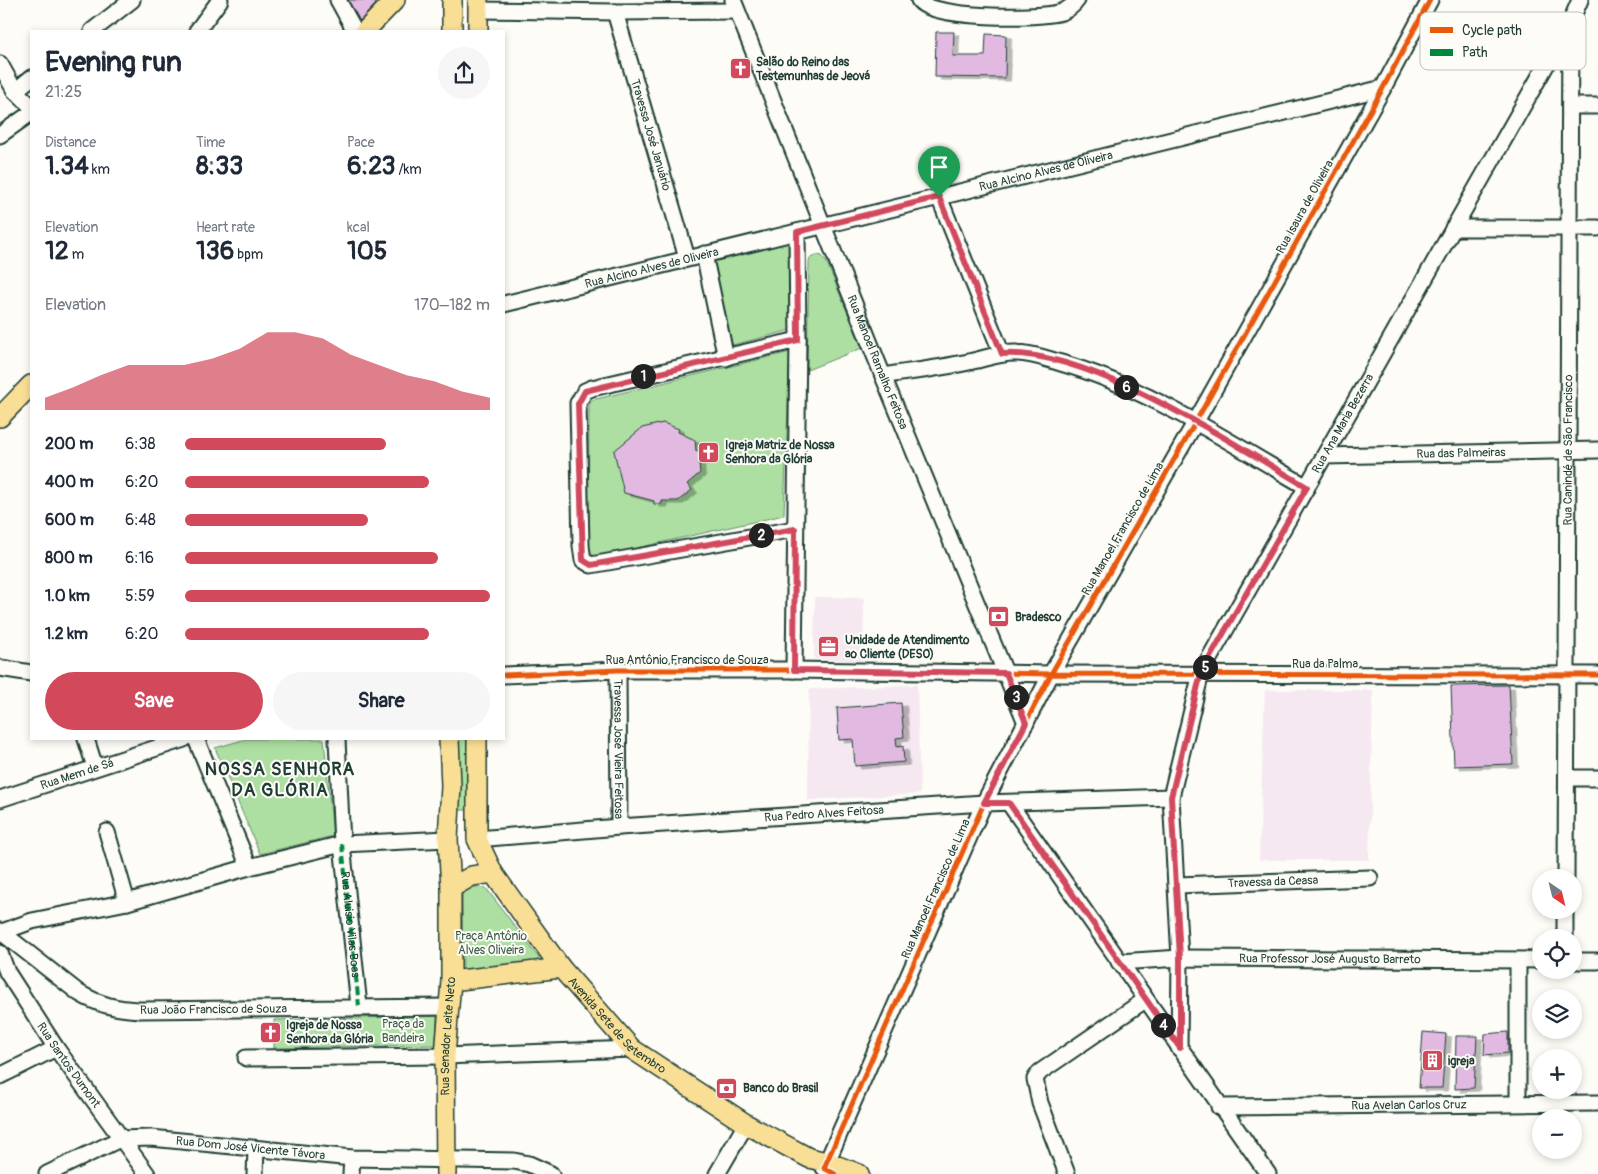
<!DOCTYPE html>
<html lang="en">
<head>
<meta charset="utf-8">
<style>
  body { margin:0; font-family:Pangolin,sans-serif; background:#f6f6f7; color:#1f2937; height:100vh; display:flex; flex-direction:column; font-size:19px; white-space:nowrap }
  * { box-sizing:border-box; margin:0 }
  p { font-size:16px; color:#747a83 }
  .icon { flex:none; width:28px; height:28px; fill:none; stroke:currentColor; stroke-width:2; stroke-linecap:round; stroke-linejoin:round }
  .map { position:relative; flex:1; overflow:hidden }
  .panel { position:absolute; left:30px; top:30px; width:475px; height:710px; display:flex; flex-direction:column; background:#fff; border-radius:0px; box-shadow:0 2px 8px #0003 }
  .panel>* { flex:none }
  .needle { width:32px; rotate:145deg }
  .buttons { position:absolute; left:1532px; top:869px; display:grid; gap:10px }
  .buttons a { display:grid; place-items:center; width:50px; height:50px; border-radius:50%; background:#fff; box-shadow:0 2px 8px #0003; font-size:25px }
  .pin { position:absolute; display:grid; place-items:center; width:42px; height:42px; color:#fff; margin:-51px -21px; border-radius:50% 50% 50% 0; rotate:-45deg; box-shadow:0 0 5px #0007 }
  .pin .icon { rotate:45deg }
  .km { position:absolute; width:25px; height:25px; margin:-12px; border-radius:50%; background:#222; color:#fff; font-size:14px; line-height:25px; text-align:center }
  .round { display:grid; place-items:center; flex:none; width:52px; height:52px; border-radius:26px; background:#f6f6f7 }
  .overview { display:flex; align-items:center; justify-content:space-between; height:85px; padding:0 15px }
  h1 { font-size:28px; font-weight:700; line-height:38px }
  .stats { display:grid; grid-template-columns:repeat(3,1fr); gap:8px; height:85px; padding:5px 15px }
  .stats div { display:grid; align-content:center }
  .stats b { font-size:25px; font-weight:700 }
  .stats small { font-size:14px; font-weight:400 }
  .stats p { font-size:14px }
  .chart { height:140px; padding:10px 15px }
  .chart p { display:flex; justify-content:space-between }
  .chart svg { width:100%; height:90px; margin-top:5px; fill:#d1495b; opacity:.7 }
  .button { display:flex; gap:10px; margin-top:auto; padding:10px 15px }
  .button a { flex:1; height:58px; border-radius:30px; background:#d1495b; color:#fff; font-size:20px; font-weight:700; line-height:58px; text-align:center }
  .button a+a { background:#f6f6f7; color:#1f2937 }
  ul { padding:0 15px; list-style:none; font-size:16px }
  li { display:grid; grid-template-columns:80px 60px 1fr; align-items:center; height:38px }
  li i { height:12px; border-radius:6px; background:#d1495b }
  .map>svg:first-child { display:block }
  .built { fill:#f5e8f0 }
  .green { fill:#acdfa1; stroke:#668e6a }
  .building { fill:#e2bae1; stroke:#1f3d34; filter:url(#shadow) }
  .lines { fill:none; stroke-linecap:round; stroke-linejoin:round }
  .minor-casing { stroke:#1f3d34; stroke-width:19 }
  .major-casing { stroke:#1f3d34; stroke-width:22 }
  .minor { stroke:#fdfcf7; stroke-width:15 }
  .major { stroke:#f9df96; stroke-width:19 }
  .quiet { stroke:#00873e; stroke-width:4; stroke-dasharray:8 4; stroke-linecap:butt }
  .cycleway-casing { stroke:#fdfcf7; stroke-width:8 }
  .cycleway { stroke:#e8590c; stroke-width:5 }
  .route-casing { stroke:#fff; stroke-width:10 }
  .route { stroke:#d1495b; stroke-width:6 }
  .labels { text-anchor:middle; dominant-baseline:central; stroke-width:4; stroke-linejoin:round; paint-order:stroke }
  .poi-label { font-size:12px; font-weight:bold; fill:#1f3d34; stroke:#fdfcf7; text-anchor:start }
  .street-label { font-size:12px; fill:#1f3d34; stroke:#fdfcf7 }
  .park-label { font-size:12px; fill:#3b5d4a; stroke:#fdfcf7 }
  .district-label { font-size:18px; font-weight:bold; letter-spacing:1px; fill:#1f3d34; stroke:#fdfcf7 }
  .key { fill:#fdfcf7; stroke:#bac3bc; stroke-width:1 }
  .key-label { font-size:14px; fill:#1f3d34 }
</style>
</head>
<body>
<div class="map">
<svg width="1598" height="1174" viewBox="0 0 1598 1174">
  <defs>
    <filter id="shadow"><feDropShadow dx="5.5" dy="3" stdDeviation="0" flood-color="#0004"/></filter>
  </defs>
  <rect width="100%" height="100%" fill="#fdfcf7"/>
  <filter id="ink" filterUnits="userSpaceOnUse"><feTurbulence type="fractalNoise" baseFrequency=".02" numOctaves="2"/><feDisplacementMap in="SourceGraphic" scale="10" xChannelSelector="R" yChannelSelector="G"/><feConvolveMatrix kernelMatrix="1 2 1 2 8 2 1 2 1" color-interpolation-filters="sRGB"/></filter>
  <g filter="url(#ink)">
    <path class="built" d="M815,597L864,598L863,661L814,659Z
      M917,685L920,794L808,800L809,689Z
      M1265,690H1373L1369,860H1259Z"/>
    <path class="green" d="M793,240L791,330L729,346L711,260Z
      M818,255L822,256L827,263L862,348L807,370L809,262L810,258Z
      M790,352L784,515L592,558L588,556L589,405L592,400Z
      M246,739H324L333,836L260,854L215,748Z
      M455,739H469L468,810H454Z
      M468,886L486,888L541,961L473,974L463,968L462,892Z
      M437,1016L436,1045L274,1048V1020Z"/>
    <path class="building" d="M344,0H373L376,4L358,23Z
      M936,32H954L953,56H985L986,34L1006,35L1005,78L935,77Z
      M663,423L679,429L678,432L695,440L696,451L706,450L707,461L699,462L700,473L687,484L692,490L678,501H662V504H654V501L624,493L614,451L642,428Z
      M1509,685L1513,764L1454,766L1451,686Z
      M901,703L904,737L896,738L897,747L903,746L904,762L855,766L853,739L839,740L837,708Z
      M1423,1032L1446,1034L1442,1088H1419Z
      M1508,1032V1053L1484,1055L1485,1034Z
      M1456,1036H1477L1474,1088L1455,1089Z"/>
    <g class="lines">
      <defs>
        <g id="minor">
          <path d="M338,0L355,31"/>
          <path id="s1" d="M733,0L883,376L1026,723"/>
          <path d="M919,0C929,19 1041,19 1062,12C1069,9 1073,6 1077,0"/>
          <path d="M478,10L615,12L737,11"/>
          <path id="s2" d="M615,12L687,258"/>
          <path d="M92,31L132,0"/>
          <path d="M197,31L220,0"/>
          <path d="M0,64L15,91L31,106"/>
          <path d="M15,91L31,78"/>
          <path d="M1570,106H1598"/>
          <path d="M0,135L31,113"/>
          <path d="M939,197L1002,354"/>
          <path d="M1453,228H1598"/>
          <path d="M704,254L726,358"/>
          <path id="s3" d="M504,304L1383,88"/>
          <path d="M883,376C913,371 943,368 973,361C987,358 1002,352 1017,353C1032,353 1047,359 1061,363C1149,388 1228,442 1307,487"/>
          <path id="s4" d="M1325,456L1598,450"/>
          <path d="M795,529L591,565L583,560L581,546L578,403L585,391L592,388L798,340"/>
          <path d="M0,668L31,673"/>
          <path id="s5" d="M618,670L619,827"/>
          <path d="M794,670L798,340L797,232"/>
          <path d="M504,675L618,670H794L1051,674L1598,675"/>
          <path d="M86,739L95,767"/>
          <path d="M196,739L249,867"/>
          <path id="s6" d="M337,739L342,844L359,1006"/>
          <path d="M1568,778H1598"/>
          <path id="s7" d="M0,799L184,739"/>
          <path d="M1009,803L1268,1174"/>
          <path d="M107,832L127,902"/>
          <path id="s8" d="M477,839L619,827L984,803L1171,797"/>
          <path id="s9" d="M1566,878L1570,24"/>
          <path id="s10" d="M1177,885L1370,878"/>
          <path id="s11" d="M0,931L79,993C99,1005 117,1009 140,1010L450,1007"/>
          <path d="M2,932L32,921L127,902L249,867L342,844L448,839"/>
          <path d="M1565,938V910"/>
          <path id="s12" d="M0,953L7,972L56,1048L147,1174"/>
          <path d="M1574,961H1598"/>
          <path id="s13" d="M1119,962L1180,958L1541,960"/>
          <path id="s14" d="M1179,1048L1180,958L1171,797L1201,673L1570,23L1580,0"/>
          <path d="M246,1058L445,1056L632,1049"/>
          <path d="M0,1076L56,1048"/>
          <path d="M1518,1102V961"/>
          <path id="s15" d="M1219,1107L1598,1103"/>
          <path d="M827,1169L824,1168L827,1162L984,803L1051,674L1195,423L1383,88L1430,0"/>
          <path id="s16" d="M47,1174L120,1139L151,1138L352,1158L514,1161L529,1164L551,1174"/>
          <path d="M255,1174L256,1150"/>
          <path d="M351,1174L352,1158"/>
          <path d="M717,1174L746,1124"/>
          <path d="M1067,1174L1040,1103L1035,1079L1040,1072L1145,1000"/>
        </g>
        <g id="major">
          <path d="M452,0V31"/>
          <path d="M478,0V31"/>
          <path d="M365,31L395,0"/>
          <path d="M0,417L31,385"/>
          <path id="s17" d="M477,739V839L493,873L561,968L632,1049L746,1124L809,1158L827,1162L859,1174"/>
          <path d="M451,888L472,876L493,873"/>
          <path d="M451,981L561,968"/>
          <path id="s18" d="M446,1174L445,1056L451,981V888L448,839L451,786L449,739"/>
        </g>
      </defs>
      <use href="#minor" class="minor-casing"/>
      <use href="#major" class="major-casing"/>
      <use href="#minor" class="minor"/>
      <use href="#major" class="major"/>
      <path class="quiet" d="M342,844L359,1006"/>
      <defs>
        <path id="cycleway" d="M504,675L618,670H794L1051,674L1598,675
          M835,1174L824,1168L984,803L1051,674L1195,423L1383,88L1430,0"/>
      </defs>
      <use href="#cycleway" class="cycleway-casing"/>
      <use href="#cycleway" class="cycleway"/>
    </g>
  </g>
  <g class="lines" filter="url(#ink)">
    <defs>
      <path id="route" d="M939,197L1002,354C1089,348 1231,443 1307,487L1201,673L1171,797L1180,958V1048L1009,803H984L1026,723L1006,673L794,670L795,529L591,565L583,560L578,404L585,391L798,340L797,232Z"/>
    </defs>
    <use href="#route" class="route-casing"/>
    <use href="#route" class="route"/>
  </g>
  <defs>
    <symbol id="church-square" viewBox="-11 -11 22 22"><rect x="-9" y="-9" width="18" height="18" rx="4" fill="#d1495b" stroke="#fdfcf7"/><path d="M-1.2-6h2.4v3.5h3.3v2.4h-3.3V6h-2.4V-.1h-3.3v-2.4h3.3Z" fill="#fff"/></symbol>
    <symbol id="bank-square" viewBox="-11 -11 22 22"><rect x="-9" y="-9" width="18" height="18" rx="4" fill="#d1495b" stroke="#fdfcf7"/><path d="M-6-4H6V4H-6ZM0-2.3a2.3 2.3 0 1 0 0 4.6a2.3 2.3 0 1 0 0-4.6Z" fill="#fff"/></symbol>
    <symbol id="office-square" viewBox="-11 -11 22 22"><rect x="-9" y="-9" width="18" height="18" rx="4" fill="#d1495b" stroke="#fdfcf7"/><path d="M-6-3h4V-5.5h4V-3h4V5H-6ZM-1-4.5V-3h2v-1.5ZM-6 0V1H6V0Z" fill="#fff"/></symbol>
    <symbol id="building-square" viewBox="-11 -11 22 22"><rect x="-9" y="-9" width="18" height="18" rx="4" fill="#d1495b" stroke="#fdfcf7"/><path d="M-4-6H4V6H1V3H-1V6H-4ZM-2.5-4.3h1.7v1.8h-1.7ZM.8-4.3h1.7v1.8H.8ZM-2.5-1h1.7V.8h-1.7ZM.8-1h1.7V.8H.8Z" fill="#fff"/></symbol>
  </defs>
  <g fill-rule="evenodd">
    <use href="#church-square" x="728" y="56" width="25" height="25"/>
    <use href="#church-square" x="696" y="440" width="25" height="25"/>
    <use href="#bank-square" x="986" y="604" width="25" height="25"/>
    <use href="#office-square" x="816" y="634" width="25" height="25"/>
    <use href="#church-square" x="258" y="1020" width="25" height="25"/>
    <use href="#building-square" x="1420" y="1048" width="25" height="25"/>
    <use href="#bank-square" x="714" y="1076" width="25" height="25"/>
  </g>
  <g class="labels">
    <g class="poi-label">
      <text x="756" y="62">Salão do Reino das<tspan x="756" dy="14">Testemunhas de Jeová</tspan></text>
      <text x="725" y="445">Igreja Matriz de Nossa<tspan x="725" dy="14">Senhora da Glória</tspan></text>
      <text x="1015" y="617">Bradesco</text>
      <text x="845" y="640">Unidade de Atendimento<tspan x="845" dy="14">ao Cliente (DESO)</tspan></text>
      <text x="286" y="1025">Igreja de Nossa<tspan x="286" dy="14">Senhora da Glória</tspan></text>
      <text x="1448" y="1061">igreja</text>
      <text x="743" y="1088">Banco do Brasil</text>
    </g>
    <g class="street-label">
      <text stroke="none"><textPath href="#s2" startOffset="128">Travessa José Januário</textPath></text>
      <text stroke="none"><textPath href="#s3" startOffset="558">Rua Alcino Alves de Oliveira</textPath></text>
      <text transform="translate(1305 207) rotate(-61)">Rua Isaura de Oliveira</text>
      <text stroke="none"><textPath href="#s3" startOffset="152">Rua Alcino Alves de Oliveira</textPath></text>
      <text stroke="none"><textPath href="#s1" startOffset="390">Rua Manoel Ramalho Feitosa</textPath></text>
      <text stroke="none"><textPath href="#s14" startOffset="666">Rua Ana Maria Bezerra</textPath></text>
      <text stroke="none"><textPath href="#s9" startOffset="428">Rua Canindé de São Francisco</textPath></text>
      <text stroke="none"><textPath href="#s4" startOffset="136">Rua das Palmeiras</textPath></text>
      <text transform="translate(1123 529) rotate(-60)">Rua Manoel Francisco de Lima</text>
      <text x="687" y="660">Rua Antônio Francisco de Souza</text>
      <text x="1325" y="664">Rua da Palma</text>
      <text stroke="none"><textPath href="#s5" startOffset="79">Travessa José Vieira Feitosa</textPath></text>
      <text stroke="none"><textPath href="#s7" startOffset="81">Rua Mem de Sá</textPath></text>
      <text stroke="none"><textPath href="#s8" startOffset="348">Rua Pedro Alves Feitosa</textPath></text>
      <text stroke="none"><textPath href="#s10" startOffset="96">Travessa da Ceasa</textPath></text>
      <text transform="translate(936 889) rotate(-66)">Rua Manoel Francisco de Lima</text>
      <text stroke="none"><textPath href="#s6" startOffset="186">Rua Aluisio Vilas Boas</textPath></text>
      <text stroke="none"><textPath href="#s13" startOffset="211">Rua Professor José Augusto Barreto</textPath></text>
      <text stroke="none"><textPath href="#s11" startOffset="238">Rua João Francisco de Souza</textPath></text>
      <text stroke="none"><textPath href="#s17" startOffset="335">Avenida Sete de Setembro</textPath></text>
      <text stroke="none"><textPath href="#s18" startOffset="138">Rua Senador Leite Neto</textPath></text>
      <text stroke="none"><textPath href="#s12" startOffset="132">Rua Santos Dumont</textPath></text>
      <text stroke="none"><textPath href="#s15" startOffset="190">Rua Avelan Carlos Cruz</textPath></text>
      <text stroke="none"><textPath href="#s16" startOffset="212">Rua Dom José Vicente Távora</textPath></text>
    </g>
    <g class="park-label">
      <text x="491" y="936">Praça Antônio<tspan x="491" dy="14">Alves Oliveira</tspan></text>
      <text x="403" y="1024">Praça da<tspan x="403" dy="14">Bandeira</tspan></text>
    </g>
    <g class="district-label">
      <text x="280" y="769">NOSSA SENHORA<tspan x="280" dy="21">DA GLÓRIA</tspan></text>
    </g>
  </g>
  <rect x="1420" y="12" width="166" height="58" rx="8" class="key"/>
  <rect x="1430" y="27" width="23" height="6" fill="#e8590c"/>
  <rect x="1430" y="49" width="23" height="7" fill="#00873e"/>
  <g class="key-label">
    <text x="1462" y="35">Cycle path</text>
    <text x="1462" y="57">Path</text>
  </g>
</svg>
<div class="buttons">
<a><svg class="needle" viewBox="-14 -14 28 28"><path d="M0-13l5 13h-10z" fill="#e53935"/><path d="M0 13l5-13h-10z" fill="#747a83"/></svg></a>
<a><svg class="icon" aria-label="locate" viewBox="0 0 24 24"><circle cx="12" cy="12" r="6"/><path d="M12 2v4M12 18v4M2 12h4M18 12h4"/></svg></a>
<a><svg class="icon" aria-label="layers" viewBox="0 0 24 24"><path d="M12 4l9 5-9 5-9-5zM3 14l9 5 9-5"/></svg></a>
<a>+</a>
<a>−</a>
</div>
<div class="pin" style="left:939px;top:197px;background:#1e9e55"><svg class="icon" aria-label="arrive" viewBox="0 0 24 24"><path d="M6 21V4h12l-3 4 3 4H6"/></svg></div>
<b class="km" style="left:643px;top:376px">1</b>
<b class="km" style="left:761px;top:535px">2</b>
<b class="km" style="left:1016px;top:697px">3</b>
<b class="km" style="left:1163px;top:1025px">4</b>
<b class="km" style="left:1205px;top:667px">5</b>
<b class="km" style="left:1126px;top:387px">6</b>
<section class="panel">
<div class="overview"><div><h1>Evening run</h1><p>21:25</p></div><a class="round"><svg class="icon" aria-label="share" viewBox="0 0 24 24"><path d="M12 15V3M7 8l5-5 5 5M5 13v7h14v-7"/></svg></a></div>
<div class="stats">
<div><p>Distance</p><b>1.34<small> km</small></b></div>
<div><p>Time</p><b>8:33</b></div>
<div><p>Pace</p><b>6:23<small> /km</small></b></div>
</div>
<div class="stats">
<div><p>Elevation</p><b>12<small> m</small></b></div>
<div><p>Heart rate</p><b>136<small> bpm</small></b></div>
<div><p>kcal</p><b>105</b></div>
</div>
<div class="chart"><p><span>Elevation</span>170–182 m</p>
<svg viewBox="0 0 160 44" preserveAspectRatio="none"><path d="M0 44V38L10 33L20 27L30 22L40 22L50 22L60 19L70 14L80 6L90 6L100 9L110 17L120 22L130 27L140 30L150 35L160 38V44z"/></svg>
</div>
<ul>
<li><b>200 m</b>6:38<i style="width:66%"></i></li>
<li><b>400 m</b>6:20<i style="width:80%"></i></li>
<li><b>600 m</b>6:48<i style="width:60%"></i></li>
<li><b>800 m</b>6:16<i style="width:83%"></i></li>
<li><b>1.0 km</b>5:59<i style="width:100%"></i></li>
<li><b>1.2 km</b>6:20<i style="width:80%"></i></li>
</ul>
<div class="button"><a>Save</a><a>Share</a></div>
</section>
</div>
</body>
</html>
